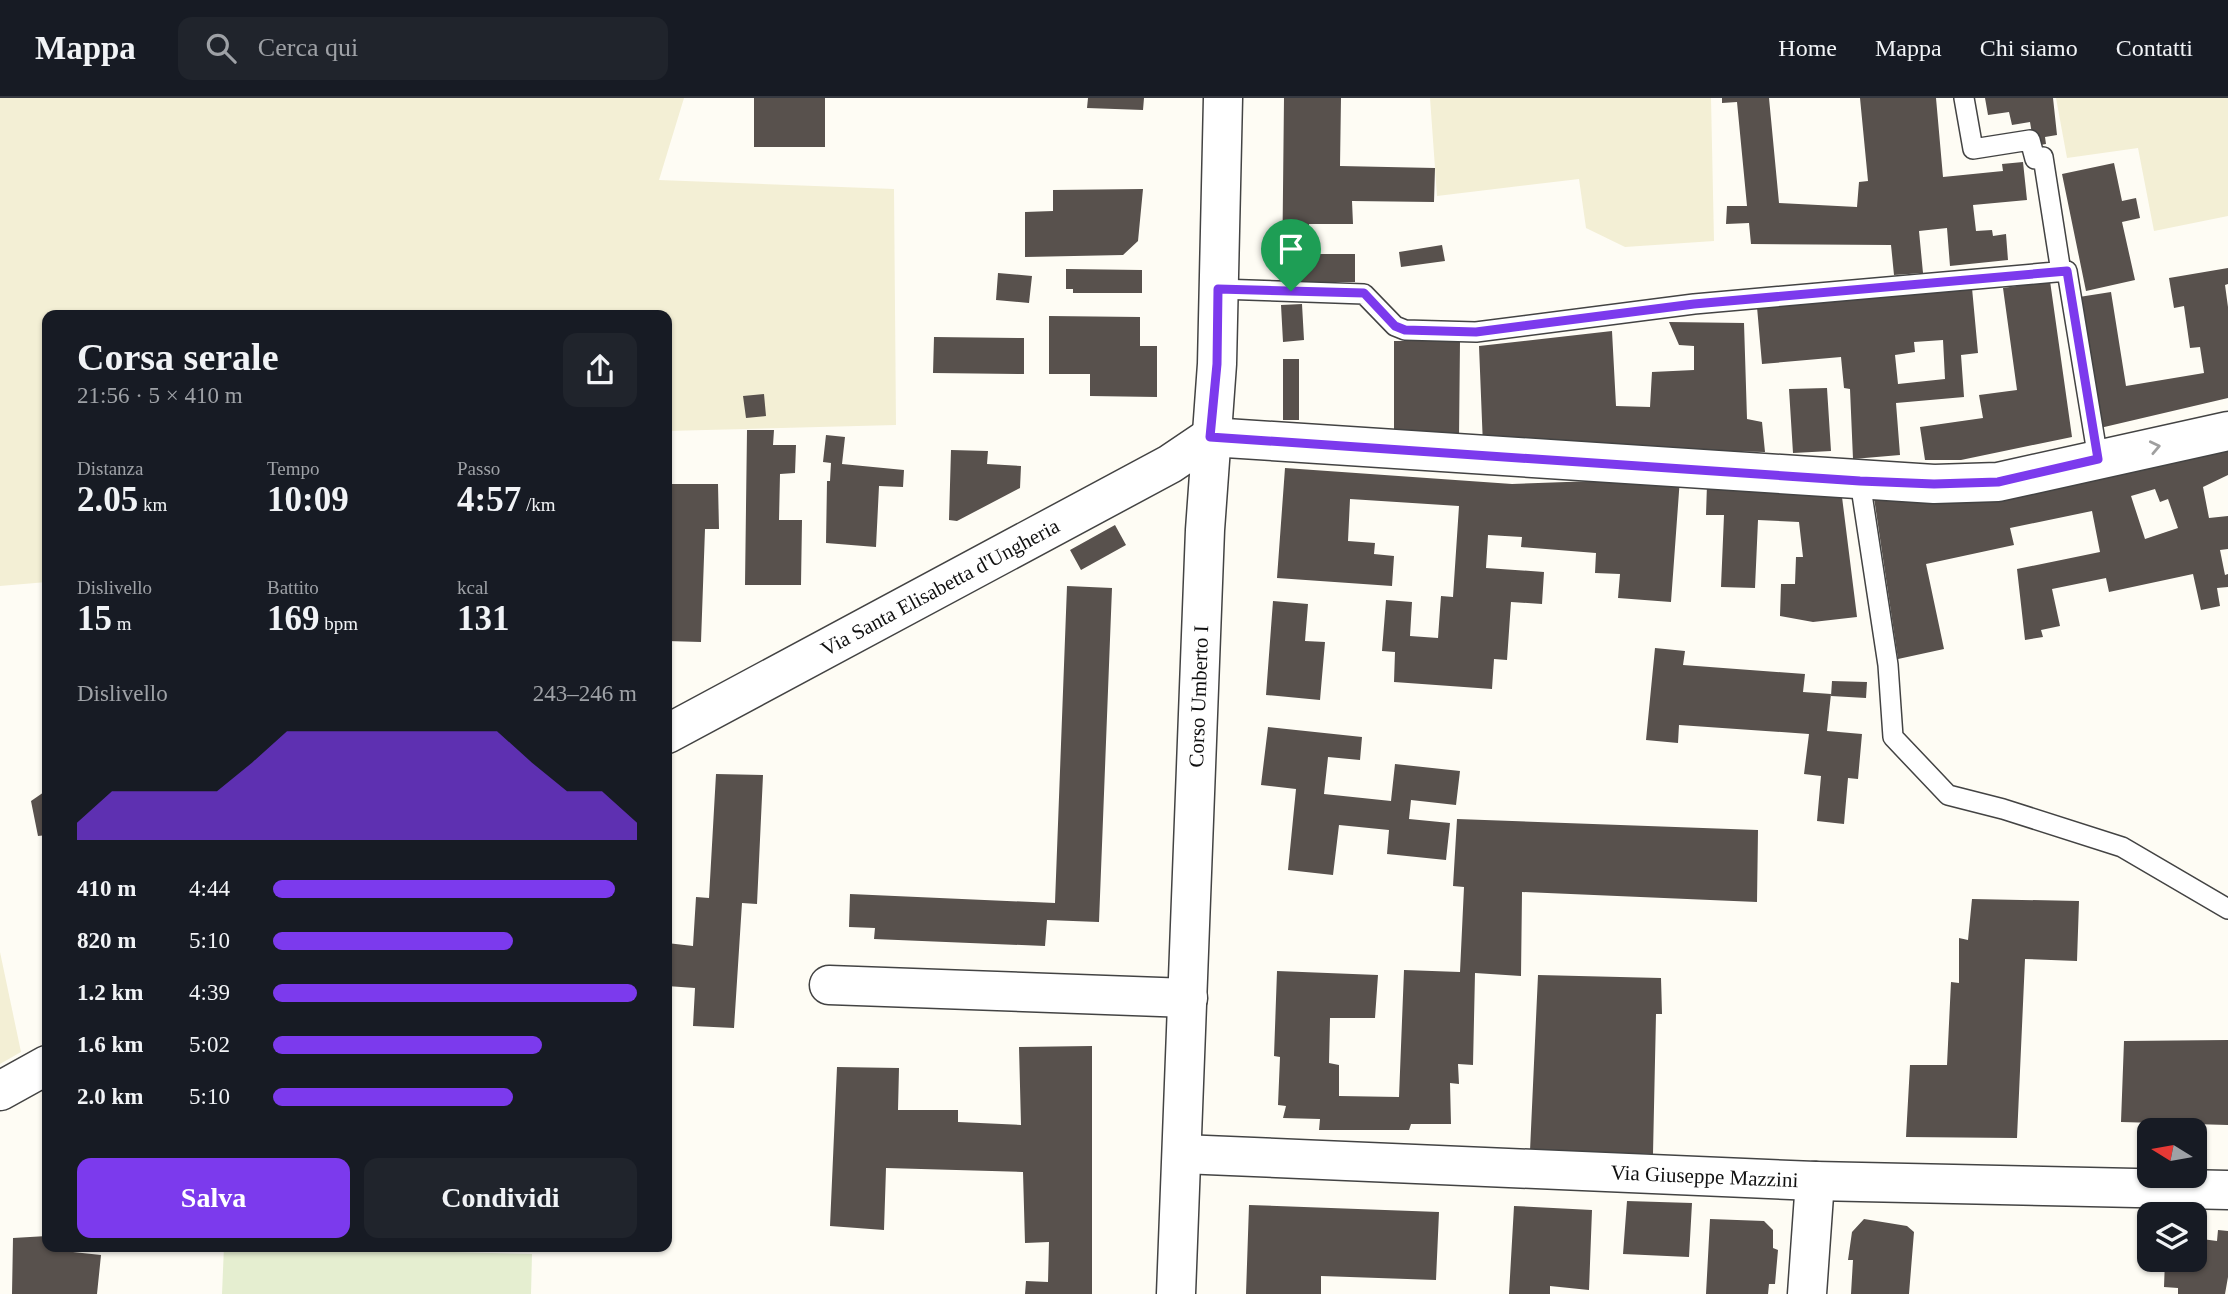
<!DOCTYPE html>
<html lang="it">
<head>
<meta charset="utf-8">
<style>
  body { margin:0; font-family:"Times New Roman",serif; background:#20242c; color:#f1f3f6; height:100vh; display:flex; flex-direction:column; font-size:26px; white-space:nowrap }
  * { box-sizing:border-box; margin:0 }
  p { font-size:23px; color:#9ea1a6 }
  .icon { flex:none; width:38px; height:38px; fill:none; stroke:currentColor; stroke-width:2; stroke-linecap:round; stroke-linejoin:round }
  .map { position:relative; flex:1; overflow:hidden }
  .panel { position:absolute; left:42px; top:212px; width:630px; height:942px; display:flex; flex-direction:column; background:#171b24; border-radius:14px; box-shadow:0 2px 5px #0004 }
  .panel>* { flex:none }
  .needle { width:46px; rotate:281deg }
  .fabs { position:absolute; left:2137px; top:1020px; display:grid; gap:14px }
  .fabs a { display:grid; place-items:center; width:70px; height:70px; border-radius:14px; background:#171b24; box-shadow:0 2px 5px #0004; font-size:35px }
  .pin { position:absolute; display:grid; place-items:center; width:60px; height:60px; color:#fff; margin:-72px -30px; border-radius:50% 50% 50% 0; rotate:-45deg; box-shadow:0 0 7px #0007 }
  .pin .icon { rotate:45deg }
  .round { display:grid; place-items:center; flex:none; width:74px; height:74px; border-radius:14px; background:#20242c }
  .head { display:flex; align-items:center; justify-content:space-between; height:119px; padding:0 35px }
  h1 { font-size:38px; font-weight:700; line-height:52px }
  .figures { display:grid; grid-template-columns:repeat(3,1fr); gap:10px; height:119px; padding:7px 35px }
  .figures div { display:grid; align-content:center }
  .figures b { font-size:35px; font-weight:700 }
  .figures small { font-size:19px; font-weight:400 }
  .figures p { font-size:19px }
  .chart { height:196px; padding:14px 35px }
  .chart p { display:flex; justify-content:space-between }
  .chart svg { width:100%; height:126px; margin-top:7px; fill:#7c3aed; opacity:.7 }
  .cta { display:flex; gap:14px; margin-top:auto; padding:14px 35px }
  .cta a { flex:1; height:80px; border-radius:14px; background:#7c3aed; color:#fff; font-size:28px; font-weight:700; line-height:80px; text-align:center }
  .cta a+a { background:#20242c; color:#f1f3f6 }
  ul { padding:0 35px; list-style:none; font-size:23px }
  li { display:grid; grid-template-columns:112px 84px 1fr; align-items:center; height:52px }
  li i { height:18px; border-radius:9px; background:#7c3aed }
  header { display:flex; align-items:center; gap:42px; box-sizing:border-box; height:98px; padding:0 35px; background:#171b24; border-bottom:2px solid #363941 }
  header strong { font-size:33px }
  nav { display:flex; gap:38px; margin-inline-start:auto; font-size:24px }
  .search { width:490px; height:63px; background:#20242c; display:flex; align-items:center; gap:18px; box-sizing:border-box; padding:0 24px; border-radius:14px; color:#9ea1a6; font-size:26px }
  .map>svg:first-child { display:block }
  .farmland { fill:#f3efd5 }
  .pitch { fill:#e5eed0 }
  .building { fill:#58514d; fill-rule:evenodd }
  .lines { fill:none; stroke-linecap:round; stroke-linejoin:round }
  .service-casing { stroke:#434343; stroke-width:22 }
  .minor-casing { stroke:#434343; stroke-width:41 }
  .tertiary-casing { stroke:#434343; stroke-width:41 }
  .service { stroke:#fff; stroke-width:19 }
  .minor { stroke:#fff; stroke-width:38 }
  .tertiary { stroke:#fff; stroke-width:38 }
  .oneway { stroke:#9f9f9f }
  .route-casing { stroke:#fff; stroke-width:14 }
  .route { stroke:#7c3aed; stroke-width:9 }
  .labels { text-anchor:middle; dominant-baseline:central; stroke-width:7; stroke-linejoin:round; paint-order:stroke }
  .street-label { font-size:21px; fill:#101010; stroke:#fff }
</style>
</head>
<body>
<header>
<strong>Mappa</strong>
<div class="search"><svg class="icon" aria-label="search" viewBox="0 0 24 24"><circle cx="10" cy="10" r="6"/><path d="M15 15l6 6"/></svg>Cerca qui</div>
<nav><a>Home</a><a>Mappa</a><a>Chi siamo</a><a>Contatti</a></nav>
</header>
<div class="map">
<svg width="2228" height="1196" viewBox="0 0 2228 1196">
  <rect width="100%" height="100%" fill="#fefcf4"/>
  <path class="farmland" d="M0,0H684L659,82L894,91L896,327L667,333V217H47V484L0,488Z
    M1430,0H1711L1714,143L1625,149L1586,130L1579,81L1437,98Z
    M2056,0H2228V118L2154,133L2138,50L2067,60Z
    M0,854L21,954L0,966Z"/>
  <path class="pitch" d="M224,1148L532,1156L531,1196H222Z"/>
  <path class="building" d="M754,0H825V49H754Z
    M1088,0H1144L1143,12L1087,10Z
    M1284,0H1341L1340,68L1435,70L1434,104L1352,103L1353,126H1309V156H1355V184H1282Z
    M1722,0H1769L1779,105L1857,109L1859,84L1868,83L1860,0H1936L1943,79L2003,73L2002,66L2023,64L2027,102L1973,107L1976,133L1992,132L1993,138L2006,136L2008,162L1950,168L1947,130L1919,133L1923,175L1894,177L1891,147L1751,146L1749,125L1726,126L1727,108H1747L1737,4L1722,5Z
    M1985,0H2053L2057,37L2045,39L2046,46L2034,48L2030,24L2012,27L2009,14L1988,17Z
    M2114,65L2122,103L2136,100L2140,120L2122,124L2135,182L2086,193L2062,76Z
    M1143,91L1138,143L1123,157L1025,159V114L1053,113V92Z
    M1442,147L1445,163L1401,169L1399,154Z
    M2228,170V186L2225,187L2228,209V300L2100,330L2079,199L2111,194L2126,288L2204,275L2200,249L2190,250L2184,208L2174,210L2169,180Z
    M1066,171L1142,172V195H1073V191H1066Z
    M998,175L1032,178L1029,205L996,202Z
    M2050,183L2072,339L1961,362H1925L1920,329L1983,320L1979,297L2017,292L2003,190Z
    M1972,190L1978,255L1961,257L1964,299L1896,305L1900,357L1853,361L1850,291L1844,290L1841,259L1762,266L1757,209ZM1943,242L1945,281L1898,286L1895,257L1915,254L1914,244Z
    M1302,206L1304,242L1283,244L1281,207Z
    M1049,218L1140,219V248H1157V299L1090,298V276H1049Z
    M1669,224L1744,225L1747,321L1762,324L1765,354L1483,348L1479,248L1612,233L1616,308L1650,309L1652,274L1694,272V248L1679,247Z
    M934,239L1024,240V276L933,275Z
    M1394,243H1460L1459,339H1394Z
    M1283,261H1299V322H1283Z
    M1827,290L1831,353L1793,355L1789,291Z
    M764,296L766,318L746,320L743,298Z
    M747,332H774L773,347H796L795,375L780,376L779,422H802L801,487H745Z
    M826,337L845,339L842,366L904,372L903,389L879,388L876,449L826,445L827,383H830L831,365L823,364Z
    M2228,347V377L2203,389L2209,420L2228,418V451L2220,452L2225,477L2228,476V489L2217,490L2220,508L2201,512L2193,476L2109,494L2106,480L2052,491L2060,528L2041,532L2043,539L2025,542L2017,471L2100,454L2092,413L2010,430L2014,447L1926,466L1944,551L1898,561L1874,400ZM2155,391L2160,404L2168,401L2178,430L2145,441L2131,398Z
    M951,352L988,353L987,366L1021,368L1020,390L957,423L949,422Z
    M1285,370L1512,386L1680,380L1671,504L1618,500L1620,476L1595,475L1596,455L1521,449L1522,439L1488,437L1486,470L1544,474L1542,506L1511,504L1507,562L1494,561L1492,591L1394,584L1395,554L1382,553L1386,502L1412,504L1410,538L1438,540L1441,498L1453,499L1459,408L1350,401L1348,443L1375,445L1374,456L1394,458L1392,488L1277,480Z
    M667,386H718L719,431H705L701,544L667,543Z
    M1707,386L1841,391L1857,519L1813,524L1780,518L1781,486H1795L1796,459H1803L1799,424L1758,422L1755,490L1721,489L1724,417H1706Z
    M1115,427L1126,447L1081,472L1070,452Z
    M1067,488L1112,490L1099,824L1047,822L1045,848L874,841L875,830L849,829L850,796L1055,805Z
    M1273,503L1308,506L1305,543L1325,544L1320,602L1266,597Z
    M1655,550L1685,553L1683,567L1805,576L1803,594L1831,596L1827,633L1862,636L1858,681L1848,680L1844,726L1817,723L1821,678L1804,676L1809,636L1679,627L1678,645L1646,642Z
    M1832,583L1867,584L1866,600L1831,598Z
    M1268,629L1362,639L1360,662L1328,659L1324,696L1391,703L1395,666L1460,673L1456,707L1411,702L1409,721L1450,725L1446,762L1387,756L1389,732L1339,727L1333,777L1288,772L1296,691L1261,687Z
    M716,676L763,677L757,806L742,805L734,930L693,928L695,890L667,888V845L693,848L696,799L709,800Z
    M47,692V737L38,738L31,703Z
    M1457,721L1758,732L1757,804L1522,794L1521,878L1475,875L1473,967L1458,966L1459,986L1450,985L1451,1026H1411L1409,1032H1319L1320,1021L1283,1020L1286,1008L1278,1007L1280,959L1274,958L1277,873L1378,877L1375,920H1330L1329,965L1339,967V998L1399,999L1404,872L1460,874L1464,789L1453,788Z
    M1972,801L2079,803L2077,863L2025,861L2017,1040L1906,1039L1910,967H1947L1951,884L1959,885V840L1968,842Z
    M1538,877L1661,880L1662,916H1656L1653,1056L1530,1053Z
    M2228,942V1027L2121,1024L2124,943Z
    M1092,948V1196H1025L1026,1183L1048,1184L1049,1144L1025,1145L1023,1074L886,1070L884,1132L830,1128L837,969L899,970L898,1012H958V1024L1021,1027L1019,949Z
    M1627,1103L1692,1105L1689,1159L1623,1156Z
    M1249,1107L1439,1114L1436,1182L1321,1178V1196H1246Z
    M1514,1108L1592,1112L1589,1192L1550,1188V1196H1509Z
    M1710,1121L1764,1123L1773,1132V1150L1778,1152L1775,1186H1769L1768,1196H1706Z
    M1864,1121L1907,1128L1914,1134L1909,1196H1851L1853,1162H1848L1852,1134Z
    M2218,1132L2228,1133V1179L2225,1196H2178V1190L2164,1189L2165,1162H2194V1140L2217,1143Z
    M47,1138V1148H72L73,1154L101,1157L97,1196H12L13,1140Z"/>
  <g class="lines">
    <defs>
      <path id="service" d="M1964,0L1973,51L2030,42L2035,61L2043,59L2061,174
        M1218,191L1364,196L1395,228L1405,232L1476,234L1694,206L2067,173L2098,361
        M1860,383L1888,567L1893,639L1948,697L2003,711L2122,749L2228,811"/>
      <g id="minor">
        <path id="s1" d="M667,636L1170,366L1210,339L1934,386L1998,384L2228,333"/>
        <path d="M829,887L1188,900"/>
        <path d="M0,993L47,967"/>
        <path id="s2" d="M1182,1056L1815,1083L2228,1092"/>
        <path d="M1807,1196L1815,1083"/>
      </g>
      <g id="tertiary">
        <path id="s3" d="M1176,1196L1205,432L1217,266L1223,0"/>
      </g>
    </defs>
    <use href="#service" class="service-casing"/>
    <use href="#minor" class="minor-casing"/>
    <use href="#tertiary" class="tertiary-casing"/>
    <use href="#service" class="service"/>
    <use href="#minor" class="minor"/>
    <use href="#tertiary" class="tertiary"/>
  </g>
  <defs><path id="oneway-chevron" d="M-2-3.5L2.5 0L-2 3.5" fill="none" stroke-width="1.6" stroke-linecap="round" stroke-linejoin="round" transform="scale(1.75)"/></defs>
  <use class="oneway" href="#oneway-chevron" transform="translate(2155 349) rotate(-12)"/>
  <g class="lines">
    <defs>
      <path id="route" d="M2067,173L2098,361L1998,384L1934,386L1860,383L1210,339L1217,266L1218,191L1364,195L1395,228L1405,232L1476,234L1694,206Z"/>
    </defs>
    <use href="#route" class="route-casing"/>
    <use href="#route" class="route"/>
  </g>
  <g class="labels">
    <g class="street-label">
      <text stroke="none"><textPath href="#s1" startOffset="310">Via Santa Elisabetta d'Ungheria</textPath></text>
      <text stroke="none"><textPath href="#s3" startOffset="598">Corso Umberto I</textPath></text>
      <text stroke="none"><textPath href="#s2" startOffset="523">Via Giuseppe Mazzini</textPath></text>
    </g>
  </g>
</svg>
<div class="fabs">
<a><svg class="needle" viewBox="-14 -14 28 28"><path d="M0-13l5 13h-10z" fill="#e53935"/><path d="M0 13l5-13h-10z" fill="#9ea1a6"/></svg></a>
<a><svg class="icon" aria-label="layers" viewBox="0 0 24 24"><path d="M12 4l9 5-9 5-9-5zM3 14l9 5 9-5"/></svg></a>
</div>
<div class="pin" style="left:1291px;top:193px;background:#1e9e55"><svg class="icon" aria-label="arrive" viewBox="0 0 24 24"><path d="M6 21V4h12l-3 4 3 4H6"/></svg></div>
<section class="panel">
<div class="head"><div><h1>Corsa serale</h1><p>21:56 · 5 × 410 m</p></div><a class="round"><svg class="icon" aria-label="share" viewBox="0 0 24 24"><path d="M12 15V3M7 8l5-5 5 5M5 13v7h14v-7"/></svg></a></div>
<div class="figures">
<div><p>Distanza</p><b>2.05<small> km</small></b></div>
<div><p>Tempo</p><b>10:09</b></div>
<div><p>Passo</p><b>4:57<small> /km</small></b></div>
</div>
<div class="figures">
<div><p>Dislivello</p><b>15<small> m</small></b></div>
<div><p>Battito</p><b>169<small> bpm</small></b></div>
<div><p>kcal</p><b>131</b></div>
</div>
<div class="chart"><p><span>Dislivello</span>243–246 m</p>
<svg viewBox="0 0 160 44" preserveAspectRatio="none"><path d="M0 44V38L10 27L20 27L30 27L40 27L50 17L60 6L70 6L80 6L90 6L100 6L110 6L120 6L130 17L140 27L150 27L160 38V44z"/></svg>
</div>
<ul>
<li><b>410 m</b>4:44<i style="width:94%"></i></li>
<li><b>820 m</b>5:10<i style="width:66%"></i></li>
<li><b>1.2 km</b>4:39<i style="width:100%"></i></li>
<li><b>1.6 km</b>5:02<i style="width:74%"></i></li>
<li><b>2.0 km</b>5:10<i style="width:66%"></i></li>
</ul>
<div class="cta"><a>Salva</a><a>Condividi</a></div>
</section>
</div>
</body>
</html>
